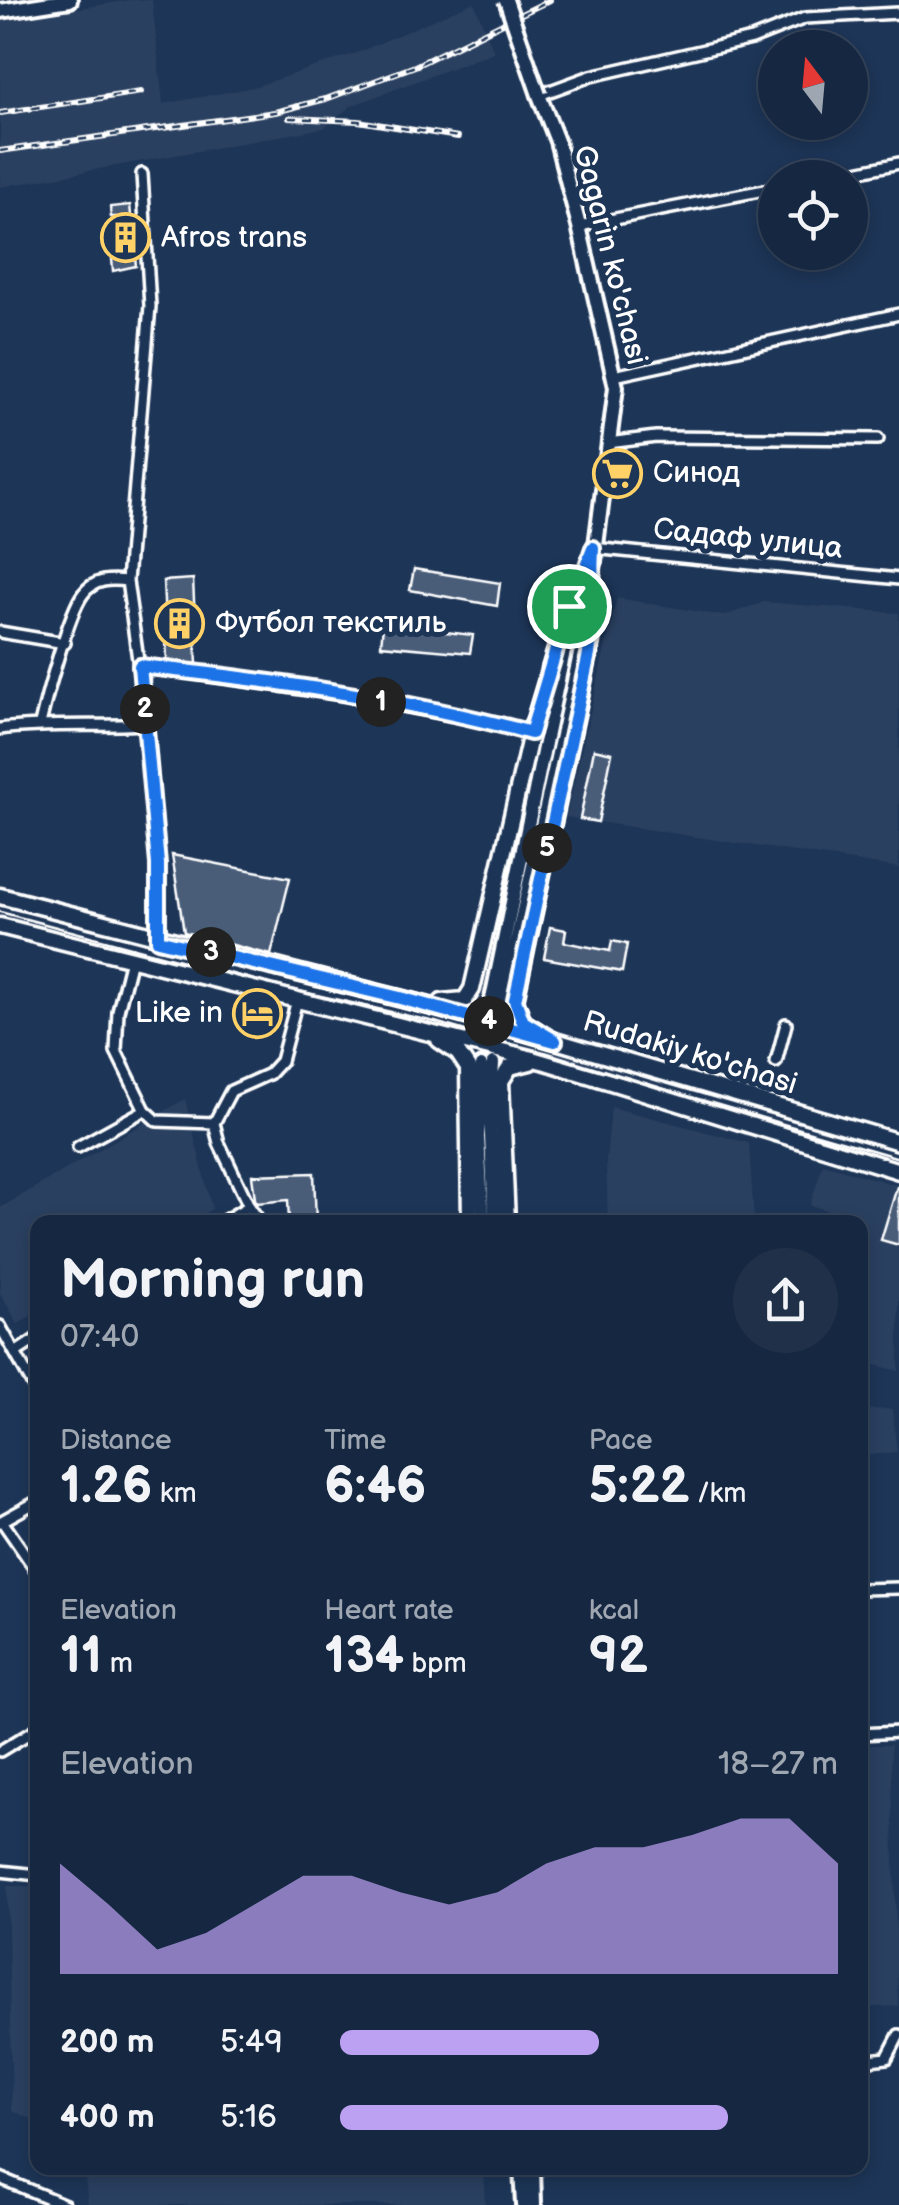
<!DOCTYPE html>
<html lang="en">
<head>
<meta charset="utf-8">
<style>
  body { margin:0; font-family:"Balsamiq Sans",sans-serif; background:#1f3048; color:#f1f3f6; height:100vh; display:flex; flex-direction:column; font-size:38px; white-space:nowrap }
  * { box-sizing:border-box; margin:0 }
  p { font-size:32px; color:#9ea6b1 }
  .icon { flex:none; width:55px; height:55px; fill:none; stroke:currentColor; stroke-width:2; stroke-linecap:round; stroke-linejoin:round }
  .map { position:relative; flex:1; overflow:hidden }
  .details { position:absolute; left:30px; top:1215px; width:838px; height:960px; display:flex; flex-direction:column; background:#162841; border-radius:20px; box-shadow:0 5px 15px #0003,0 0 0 2px #35445a }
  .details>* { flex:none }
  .needle { width:65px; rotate:344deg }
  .buttons { position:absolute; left:758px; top:30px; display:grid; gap:20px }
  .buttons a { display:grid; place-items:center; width:110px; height:110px; border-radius:50%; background:#162841; box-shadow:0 5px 15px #0003,0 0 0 2px #35445a; font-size:50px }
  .pin { position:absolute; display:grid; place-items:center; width:85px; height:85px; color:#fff; margin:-42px; border:5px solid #fff; border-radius:50%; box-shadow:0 2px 10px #0007 }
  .km { position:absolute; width:50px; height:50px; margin:-25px; border-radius:50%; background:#222; color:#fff; font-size:28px; line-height:50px; text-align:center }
  .round { display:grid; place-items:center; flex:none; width:105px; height:105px; border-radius:52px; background:#1f3048 }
  .headline { display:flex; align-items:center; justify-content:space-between; height:170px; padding:0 30px }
  h1 { font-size:55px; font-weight:600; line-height:75px }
  .figures { display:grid; grid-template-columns:repeat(3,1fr); gap:15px; height:170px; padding:10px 30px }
  .figures div { display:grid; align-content:center }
  .figures b { font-size:50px; font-weight:600 }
  .figures small { font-size:28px; font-weight:400 }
  .figures p { font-size:28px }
  .chart { height:280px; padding:20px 30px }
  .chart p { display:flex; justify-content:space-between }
  .chart svg { width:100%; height:180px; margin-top:10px; fill:#bca0f2; opacity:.7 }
  ul { padding:0 30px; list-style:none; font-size:32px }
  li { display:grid; grid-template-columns:160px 120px 1fr; align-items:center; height:75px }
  li i { height:25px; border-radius:12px; background:#bca0f2 }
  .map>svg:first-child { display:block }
  .built { fill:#2a4161 }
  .building { fill:#4a5d79; stroke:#fff; stroke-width:2.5 }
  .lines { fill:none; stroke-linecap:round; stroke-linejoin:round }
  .minor-tunnel { stroke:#344968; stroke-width:9; stroke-dasharray:9 4.5; stroke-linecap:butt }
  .secondary-tunnel { stroke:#344968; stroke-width:12; stroke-dasharray:12 6; stroke-linecap:butt }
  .minor-casing { stroke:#fff; stroke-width:16 }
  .secondary-casing { stroke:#fff; stroke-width:20 }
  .primary-casing { stroke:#fff; stroke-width:21 }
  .minor { stroke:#1d3557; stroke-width:9 }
  .secondary { stroke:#1d3557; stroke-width:12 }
  .primary { stroke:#1d3557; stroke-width:14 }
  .tram { stroke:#fff; stroke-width:2.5 }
  .rail-casing { stroke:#fff; stroke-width:6 }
  .rail { stroke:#1d3557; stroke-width:2.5; stroke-dasharray:8; stroke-linecap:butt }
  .secondary-bridge-casing { stroke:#fff; stroke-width:20; stroke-linecap:butt }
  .secondary-bridge { stroke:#1d3557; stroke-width:12 }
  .route-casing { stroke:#fff; stroke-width:20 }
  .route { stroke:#1a73e8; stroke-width:12 }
  .labels { text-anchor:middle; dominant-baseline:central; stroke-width:10; stroke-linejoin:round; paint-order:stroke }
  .poi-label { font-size:30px; fill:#fff; stroke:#1d3557; text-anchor:start }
  .street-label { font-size:30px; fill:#fff; stroke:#1d3557 }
</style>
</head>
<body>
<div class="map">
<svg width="899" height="2205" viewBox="0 0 899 2205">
  <rect width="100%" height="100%" fill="#1d3557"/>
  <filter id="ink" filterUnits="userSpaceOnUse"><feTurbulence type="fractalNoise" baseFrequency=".01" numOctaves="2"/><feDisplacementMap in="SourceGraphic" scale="20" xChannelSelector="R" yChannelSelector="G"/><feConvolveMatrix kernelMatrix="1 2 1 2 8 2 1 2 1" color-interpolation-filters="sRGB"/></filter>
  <g filter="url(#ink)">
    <path class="built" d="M129,0H152L163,104L254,87L359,52L474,2L494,52L351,106L324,128L0,187V22Z
      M617,598L724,616L764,602L899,613V868L566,817Z
      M185,1099L212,1209L189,1222H38L37,1312L18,1324L0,1293V1208Z
      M611,1107L749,1143L754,1222H608L606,1161Z
      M823,1164L899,1186V1371L860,1361V1222H836L837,1213L810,1205Z
      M892,1409L897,1452L860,1456V1410Z
      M860,1745H891L898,2006L860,2008Z
      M7,1886H37V2121L12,2111Z
      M84,2168H483L485,2205H88Z"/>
    <path class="building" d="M130,205L136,266L113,271L112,259L120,258L116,217H111L110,207Z
      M414,569L500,583L497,606L410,590Z
      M193,579L197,665L167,661L163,581Z
      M383,625L473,635L470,653L381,645Z
      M594,749L612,753L598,822L580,819Z
      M172,855L290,878L271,955L184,932Z
      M550,927L566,930L564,942L610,951L612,941L627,944L622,972L544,958Z
      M314,1173L316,1222H289L288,1200L257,1203L255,1199L252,1175Z
      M897,1187H899V1245L881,1240Z"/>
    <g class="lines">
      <path class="minor-tunnel" d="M771,1082L776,1062"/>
      <path class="secondary-tunnel" d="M494,1056L503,1001
        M481,1066L492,999"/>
      <defs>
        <path id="minor" d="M539,95L591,76L752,39L805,18L899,13
          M142,174L150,306L127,581L147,724L158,864V937
          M828,178L899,163
          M579,226L775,188
          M614,376L899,314
          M608,443L656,437L878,439
          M593,548L899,579
          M0,632L65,643
          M141,666L336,694L495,723L531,733
          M40,724C46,698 69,612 83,594C94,579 110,579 127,581
          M0,729C49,723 98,727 147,724
          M776,1062L786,1024
          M145,1110L157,1121L214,1123L231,1091L269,1074L281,1061L297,1000
          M214,1123L219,1143L249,1206
          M78,1147L145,1110L116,1051L118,1011L131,959
          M222,1222L249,1206L260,1222
          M0,1326L38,1394
          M15,1353L38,1338
          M2,1521L38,1573
          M0,1522L38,1501
          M860,1589L899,1588
          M860,1734L899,1732
          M0,1751L38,1728
          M0,1871L38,1875
          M860,2061L887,2058L899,2035
          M0,2178L65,2205"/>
        <path id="secondary" d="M0,11L70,0
          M539,95L557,141L579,226L616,387L590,593
          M492,999L570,622
          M503,1001L587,623
          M493,1063L490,1115L495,1222
          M481,1066L478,1137L483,1222
          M521,2168L523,2205
          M533,2168L534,2205"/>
        <path id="primary" d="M0,896L484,1020L899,1142
          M0,926L546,1062L899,1171
          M442,1002L465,1000L472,989L531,733L569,606L580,587
          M537,1031L523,1022L515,1000L589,653L595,613L591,586
          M439,1040L458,1053L468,1068L470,1222
          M507,1222L501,1081L510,1067L530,1062"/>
      </defs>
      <use href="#minor" class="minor-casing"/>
      <use href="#secondary" class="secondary-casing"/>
      <use href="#primary" class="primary-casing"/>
      <use href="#minor" class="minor"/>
      <use href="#secondary" class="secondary"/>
      <use href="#primary" class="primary"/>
      <path class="tram" d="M0,912L273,985L435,1022L899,1158"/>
      <defs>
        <path id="rail" d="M0,113L141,92
          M289,118L358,121L458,137
          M0,151L275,112L326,99L415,66L550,0"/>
      </defs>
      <use href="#rail" class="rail-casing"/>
      <use href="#rail" class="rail"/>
      <defs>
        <path id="secondary-bridge" d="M506,0L539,95"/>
      </defs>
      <use href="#secondary-bridge" class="secondary-bridge-casing"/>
      <use href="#secondary-bridge" class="secondary-bridge"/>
    </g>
  </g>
  <g class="lines" filter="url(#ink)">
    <defs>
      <path id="route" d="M593,548C591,584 594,617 589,654L515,1000L523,1022L555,1041L400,998L158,940V864L140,666C269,680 407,699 531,733L569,606L580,587Z"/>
    </defs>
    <use href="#route" class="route-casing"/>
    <use href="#route" class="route"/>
  </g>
  <defs>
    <symbol id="building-ring" viewBox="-11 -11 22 22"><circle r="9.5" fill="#1d3557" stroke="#ffd166" stroke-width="1.5"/><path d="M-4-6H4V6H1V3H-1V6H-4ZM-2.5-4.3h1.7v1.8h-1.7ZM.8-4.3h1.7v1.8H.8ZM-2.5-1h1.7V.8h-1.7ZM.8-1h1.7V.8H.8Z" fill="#ffd166"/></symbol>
    <symbol id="supermarket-ring" viewBox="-11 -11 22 22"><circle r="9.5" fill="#1d3557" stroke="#ffd166" stroke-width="1.5"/><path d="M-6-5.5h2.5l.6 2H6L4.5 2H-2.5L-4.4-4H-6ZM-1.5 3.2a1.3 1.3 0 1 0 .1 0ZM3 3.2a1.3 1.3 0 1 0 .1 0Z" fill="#ffd166"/></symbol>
    <symbol id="hotel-ring" viewBox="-11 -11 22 22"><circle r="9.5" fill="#1d3557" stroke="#ffd166" stroke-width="1.5"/><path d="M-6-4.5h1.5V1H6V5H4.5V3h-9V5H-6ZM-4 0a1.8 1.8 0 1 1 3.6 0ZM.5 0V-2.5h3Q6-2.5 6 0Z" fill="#ffd166"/></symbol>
  </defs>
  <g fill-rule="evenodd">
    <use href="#building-ring" x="98" y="210" width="55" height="55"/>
    <use href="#supermarket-ring" x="590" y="446" width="55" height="55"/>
    <use href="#building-ring" x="152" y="596" width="55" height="55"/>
    <use href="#hotel-ring" x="230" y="986" width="55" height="55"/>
  </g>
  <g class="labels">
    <g class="poi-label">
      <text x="161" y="238">Afros trans</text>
      <text x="653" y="473">Синод</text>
      <text x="215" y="623">Футбол текстиль</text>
      <text x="223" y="1013" text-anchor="end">Like in</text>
    </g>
    <g class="street-label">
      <text transform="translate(610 255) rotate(76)">Gagarin ko'chasi</text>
      <text transform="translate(748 539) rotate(6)">Садаф улица</text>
      <text transform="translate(690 1053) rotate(17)">Rudakiy ko'chasi</text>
    </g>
  </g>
</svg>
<div class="buttons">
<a><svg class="needle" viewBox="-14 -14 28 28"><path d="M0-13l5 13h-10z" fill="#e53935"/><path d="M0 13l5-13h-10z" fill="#9ea6b1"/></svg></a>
<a><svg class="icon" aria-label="locate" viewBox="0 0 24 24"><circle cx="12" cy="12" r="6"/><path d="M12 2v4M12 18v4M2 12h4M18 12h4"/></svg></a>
</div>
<div class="pin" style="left:569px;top:606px;background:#1e9e55"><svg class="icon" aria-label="arrive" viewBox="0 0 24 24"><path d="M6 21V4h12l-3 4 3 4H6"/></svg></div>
<b class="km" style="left:381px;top:702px">1</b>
<b class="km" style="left:145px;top:709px">2</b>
<b class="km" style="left:211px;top:952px">3</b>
<b class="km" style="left:489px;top:1021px">4</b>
<b class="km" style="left:547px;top:848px">5</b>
<section class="details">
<div class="headline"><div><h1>Morning run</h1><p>07:40</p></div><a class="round"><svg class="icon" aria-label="share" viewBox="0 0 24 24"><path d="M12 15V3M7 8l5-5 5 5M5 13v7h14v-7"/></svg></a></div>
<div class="figures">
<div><p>Distance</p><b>1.26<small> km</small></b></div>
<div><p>Time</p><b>6:46</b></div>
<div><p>Pace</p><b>5:22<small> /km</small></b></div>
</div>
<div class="figures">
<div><p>Elevation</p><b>11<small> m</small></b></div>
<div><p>Heart rate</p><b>134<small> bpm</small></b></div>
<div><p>kcal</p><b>92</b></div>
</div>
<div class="chart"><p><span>Elevation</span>18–27 m</p>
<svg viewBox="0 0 160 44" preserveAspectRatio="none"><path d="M0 44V17L10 27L20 38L30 34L40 27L50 20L60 20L70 24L80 27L90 24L100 17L110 13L120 13L130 10L140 6L150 6L160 17V44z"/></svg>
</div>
<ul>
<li><b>200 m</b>5:49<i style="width:52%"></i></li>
<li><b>400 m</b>5:16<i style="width:78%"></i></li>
</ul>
</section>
</div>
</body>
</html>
